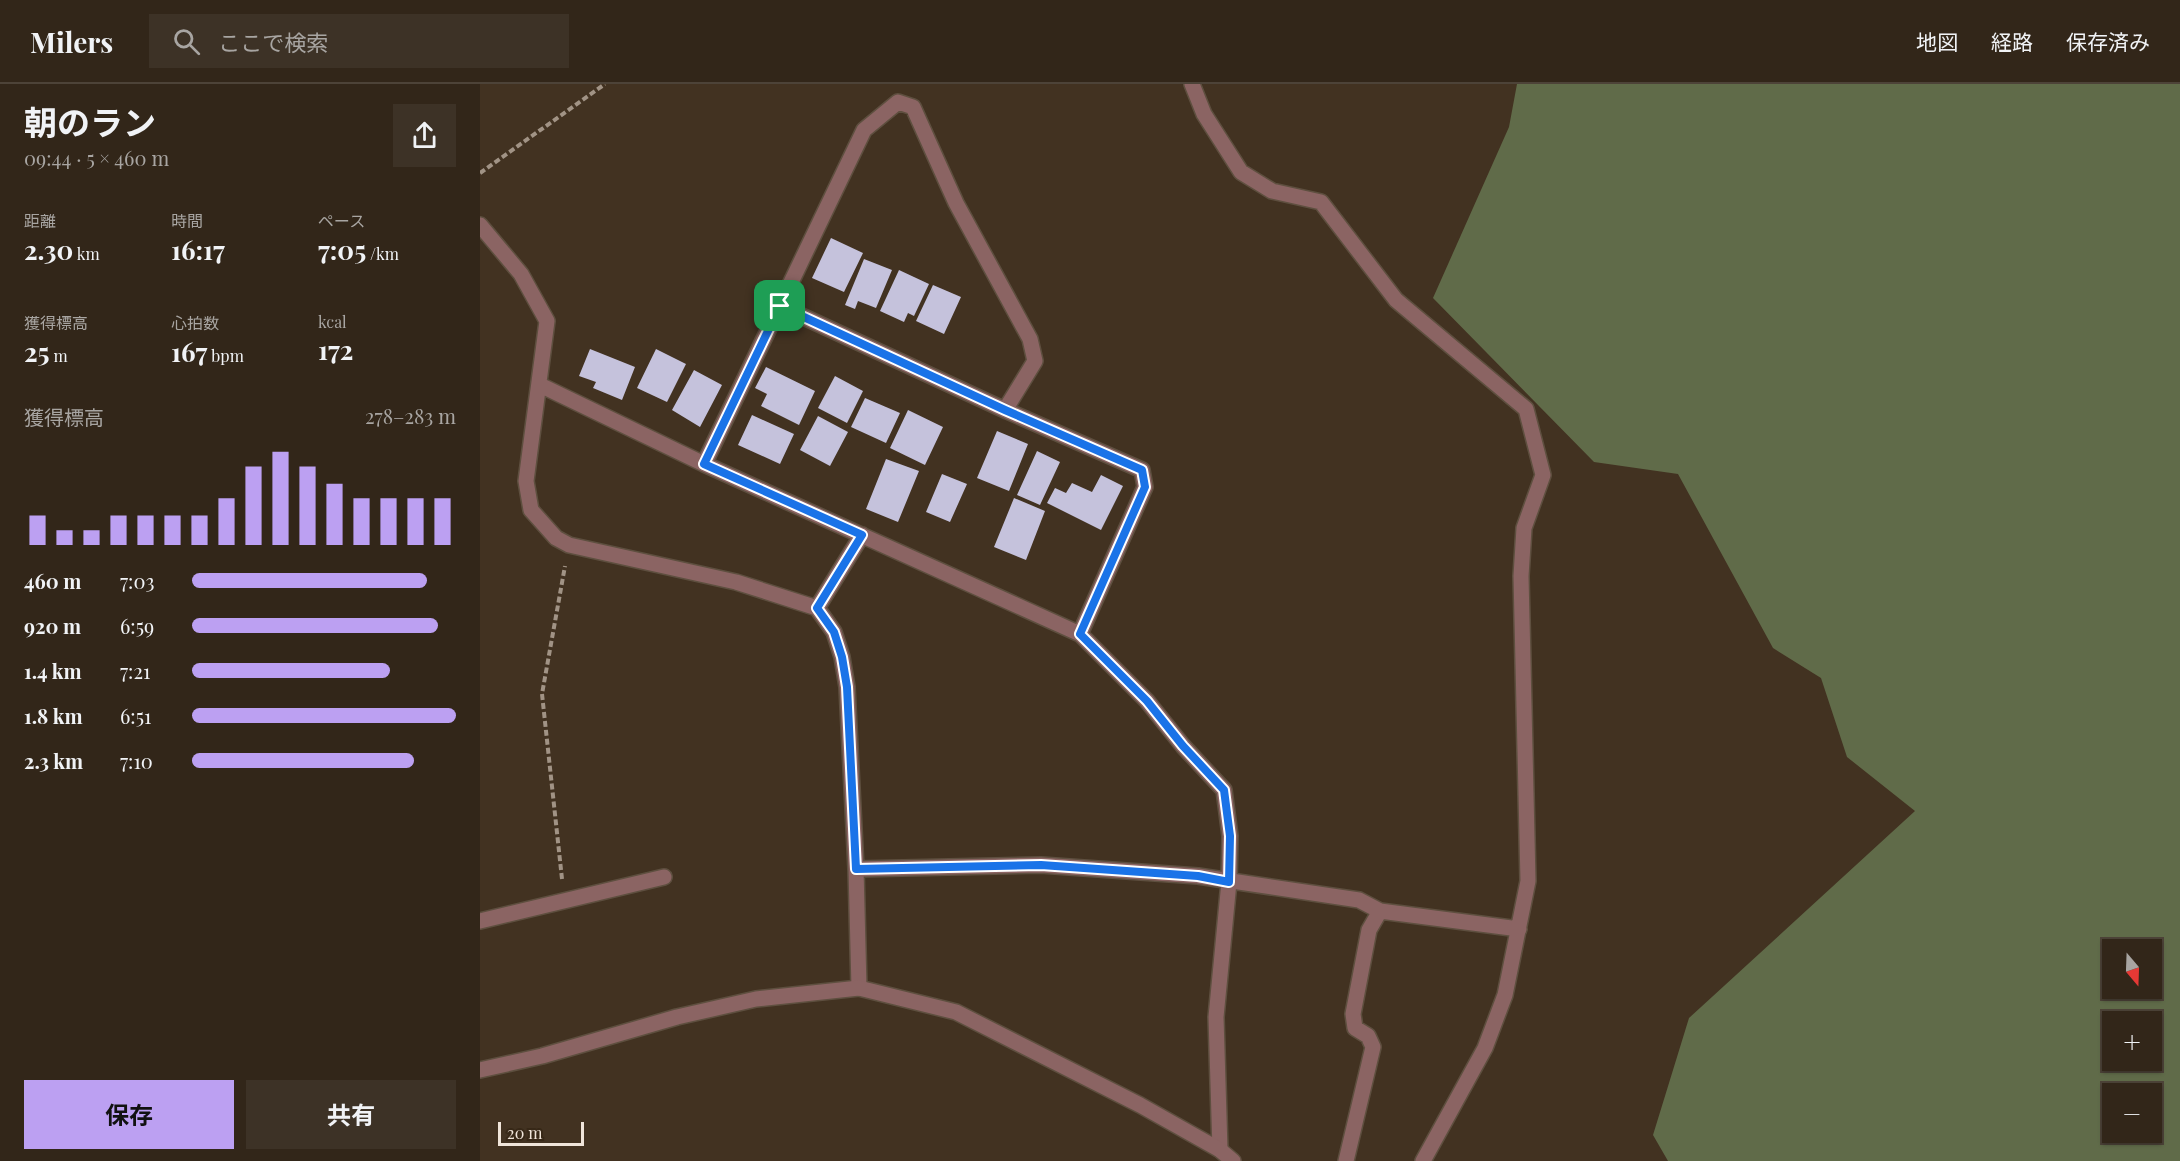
<!DOCTYPE html>
<html lang="ja">
<head>
<meta charset="utf-8">
<style>
  body { margin:0; font-family:"Playfair Display","Noto Sans JP",serif; background:#3d3226; color:#f1f3f6; height:100vh; display:flex; flex-direction:column; font-size:22px; white-space:nowrap }
  * { box-sizing:border-box; margin:0 }
  p { font-size:20px; color:#a8a5a2 }
  .icon { flex:none; width:33px; height:33px; fill:none; stroke:currentColor; stroke-width:2; stroke-linecap:round; stroke-linejoin:round }
  .map { position:relative; flex:1; overflow:hidden }
  .panel { display:flex; flex-direction:column; background:#322619; width:480px }
  .panel>* { flex:none }
  .needle { width:39px; rotate:161deg }
  .buttons { position:absolute; left:1622px; top:855px; display:grid; gap:12px }
  .buttons a { display:grid; place-items:center; width:60px; height:60px; border-radius:0px; background:#322619; box-shadow:0 2px 4px #0004,0 0 0 2px #4d4338; font-size:30px }
  .scale { position:absolute; left:18px; bottom:15px; width:86px; box-sizing:border-box; padding-left:6px; border:3px solid #f0e5da; border-top:0; font-size:16px; line-height:21px; white-space:nowrap; color:#f0e5da; -webkit-text-stroke:4px #372817; paint-order:stroke }
  .pin { position:absolute; display:grid; place-items:center; width:51px; height:51px; color:#fff; margin:-26px; border-radius:12px; box-shadow:0 3px 9px #0006 }
  .round { display:grid; place-items:center; flex:none; width:63px; height:63px; border-radius:0px; background:#3d3226 }
  .headline { display:flex; align-items:center; justify-content:space-between; height:102px; padding:0 24px }
  h1 { font-size:33px; font-weight:700; line-height:45px }
  .metrics { display:grid; grid-template-columns:repeat(3,1fr); gap:9px; height:102px; padding:6px 24px }
  .metrics div { display:grid; align-content:center }
  .metrics b { font-size:26px; font-weight:700 }
  .metrics small { font-size:16px; font-weight:400 }
  .metrics p { font-size:16px }
  .chart { height:168px; padding:12px 24px }
  .chart p { display:flex; justify-content:space-between }
  .chart svg { width:100%; height:108px; margin-top:6px; stroke:#bca0f2; stroke-width:6 }
  .primary-button { display:flex; gap:12px; margin-top:auto; padding:12px 24px }
  .primary-button a { flex:1; height:69px; border-radius:0px; background:#bca0f2; color:#111; font-size:24px; font-weight:700; line-height:69px; text-align:center }
  .primary-button a+a { background:#3d3226; color:#f1f3f6 }
  ul { padding:0 24px; list-style:none; font-size:20px }
  li { display:grid; grid-template-columns:96px 72px 1fr; align-items:center; height:45px }
  li i { height:15px; border-radius:8px; background:#bca0f2 }
  header { display:flex; align-items:center; gap:36px; box-sizing:border-box; height:84px; padding:0 30px; background:#322619; border-bottom:2px solid #4d4338 }
  header strong { font-size:28px }
  nav { display:flex; gap:33px; margin-inline-start:auto; font-size:21px }
  .search { width:420px; height:54px; background:#3d3226; display:flex; align-items:center; gap:15px; box-sizing:border-box; padding:0 21px; border-radius:0px; color:#a8a5a2; font-size:22px }
  main { display:flex; flex:1; min-height:0 }
  .map>svg:first-child { display:block }
  .forest { fill:#606b49; fill-rule:evenodd }
  .building { fill:#c5c2dc }
  .lines { fill:none; stroke-linecap:round; stroke-linejoin:round }
  .minor-casing { stroke:#5e4f3f; stroke-width:18 }
  .tertiary-casing { stroke:#5e4f3f; stroke-width:18 }
  .path { stroke:#a19385; stroke-width:4; stroke-dasharray:6 3; stroke-linecap:butt }
  .minor { stroke:#8b6463; stroke-width:15 }
  .tertiary { stroke:#8b6463; stroke-width:15 }
  .route-casing { stroke:#fff; stroke-width:12 }
  .route { stroke:#1a73e8; stroke-width:8 }
</style>
</head>
<body>
<header>
<strong>Milers</strong>
<div class="search"><svg class="icon" aria-label="search" viewBox="0 0 24 24"><circle cx="10" cy="10" r="6"/><path d="M15 15l6 6"/></svg>ここで検索</div>
<nav><a>地図</a><a>経路</a><a>保存済み</a></nav>
</header>
<main>
<section class="panel">
<div class="headline"><div><h1>朝のラン</h1><p>09:44 · 5 × 460 m</p></div><a class="round"><svg class="icon" aria-label="share" viewBox="0 0 24 24"><path d="M12 15V3M7 8l5-5 5 5M5 13v7h14v-7"/></svg></a></div>
<div class="metrics">
<div><p>距離</p><b>2.30<small> km</small></b></div>
<div><p>時間</p><b>16:17</b></div>
<div><p>ペース</p><b>7:05<small> /km</small></b></div>
</div>
<div class="metrics">
<div><p>獲得標高</p><b>25<small> m</small></b></div>
<div><p>心拍数</p><b>167<small> bpm</small></b></div>
<div><p>kcal</p><b>172</b></div>
</div>
<div class="chart"><p><span>獲得標高</span>278–283 m</p>
<svg viewBox="0 0 160 44" preserveAspectRatio="none"><path d="M5 44V32M15 44V38M25 44V38M35 44V32M45 44V32M55 44V32M65 44V32M75 44V25M85 44V12M95 44V6M105 44V12M115 44V19M125 44V25M135 44V25M145 44V25M155 44V25"/></svg>
</div>
<ul>
<li><b>460 m</b>7:03<i style="width:89%"></i></li>
<li><b>920 m</b>6:59<i style="width:93%"></i></li>
<li><b>1.4 km</b>7:21<i style="width:75%"></i></li>
<li><b>1.8 km</b>6:51<i style="width:100%"></i></li>
<li><b>2.3 km</b>7:10<i style="width:84%"></i></li>
</ul>
<div class="primary-button"><a>保存</a><a>共有</a></div>
</section>
<div class="map">
<svg width="1700" height="1077" viewBox="0 0 1700 1077">
  <rect width="100%" height="100%" fill="#423221"/>
  <path class="forest" d="M1037,0H1700V1077H1188L1173,1051L1209,934L1435,727L1367,673L1341,594L1293,564L1198,390L1114,378L953,214L1029,43ZM1632,866H1671V904H1632ZM1632,938H1671V976H1632ZM1632,1010H1671V1048H1632Z"/>
  <path class="building" d="M351,154L383,169L364,208L332,194Z
    M384,175L412,186L396,224L378,217L375,225L365,221Z
    M419,186L449,200L434,232L428,229L424,238L400,227Z
    M453,201L481,213L464,250L436,237Z
    M110,265L155,283L142,316L113,304L116,298L99,292Z
    M176,265L206,280L187,318L157,304Z
    M286,283L335,307L319,341L281,322L287,310L275,304Z
    M214,286L242,301L220,343L192,326Z
    M355,292L383,307L367,339L338,324Z
    M385,314L420,329L406,359L371,343Z
    M428,326L463,343L445,381L410,364Z
    M272,331L314,350L300,380L258,361Z
    M338,332L368,348L350,382L320,366Z
    M517,347L548,360L529,407L497,394Z
    M557,367L580,378L560,421L537,411Z
    M406,375L439,387L418,438L386,425Z
    M462,390L487,400L470,438L446,428Z
    M621,391L643,402L621,446L567,419L575,404L586,409L592,399L612,408Z
    M534,414L565,427L546,476L514,463Z"/>
  <g class="lines">
    <defs>
      <path id="minor" d="M712,0L724,30L761,88L792,107L841,118L916,216L1046,325L1063,391L1044,444L1041,492L1048,797L1025,911L1005,964L943,1077
        M0,141L41,190L67,237L46,397L51,426L76,454L89,461L256,498L337,524L354,548L362,573L367,603L376,785L379,904
        M300,222L525,326L662,386L665,403L600,550
        M60,301L224,380L600,550L667,617L703,662L744,706L750,752L749,798L736,933L740,1066
        M224,380L384,46L418,18L433,23L476,119L550,255L555,277L525,326
        M337,524L382,451
        M376,785L561,781L718,792L879,816L900,827L1039,845
        M0,837L184,793
        M866,1077L893,963L888,952L875,944L873,930L889,846L900,827"/>
      <path id="tertiary" d="M0,986L62,972L197,933L276,915L379,904L476,928L660,1021L740,1066L753,1077"/>
    </defs>
    <use href="#minor" class="minor-casing"/>
    <use href="#tertiary" class="tertiary-casing"/>
    <path class="path" d="M0,89L125,0
      M82,795L62,610L85,482"/>
    <use href="#minor" class="minor"/>
    <use href="#tertiary" class="tertiary"/>
  </g>
  <g class="lines">
    <defs>
      <path id="route" d="M300,222L525,326L662,386L665,403L600,550L667,617L703,662L744,706L750,752L749,798L718,792L561,781L376,785L367,603L362,573L354,548L337,524L382,451L224,380Z"/>
    </defs>
    <use href="#route" class="route-casing"/>
    <use href="#route" class="route"/>
  </g>
</svg>
<div class="buttons">
<a><svg class="needle" viewBox="-14 -14 28 28"><path d="M0-13l5 13h-10z" fill="#e53935"/><path d="M0 13l5-13h-10z" fill="#a8a5a2"/></svg></a>
<a>+</a>
<a>−</a>
</div>
<div class="scale">20 m</div>
<div class="pin" style="left:300px;top:222px;background:#1e9e55"><svg class="icon" aria-label="arrive" viewBox="0 0 24 24"><path d="M6 21V4h12l-3 4 3 4H6"/></svg></div>
</div>
</main>
</body>
</html>
